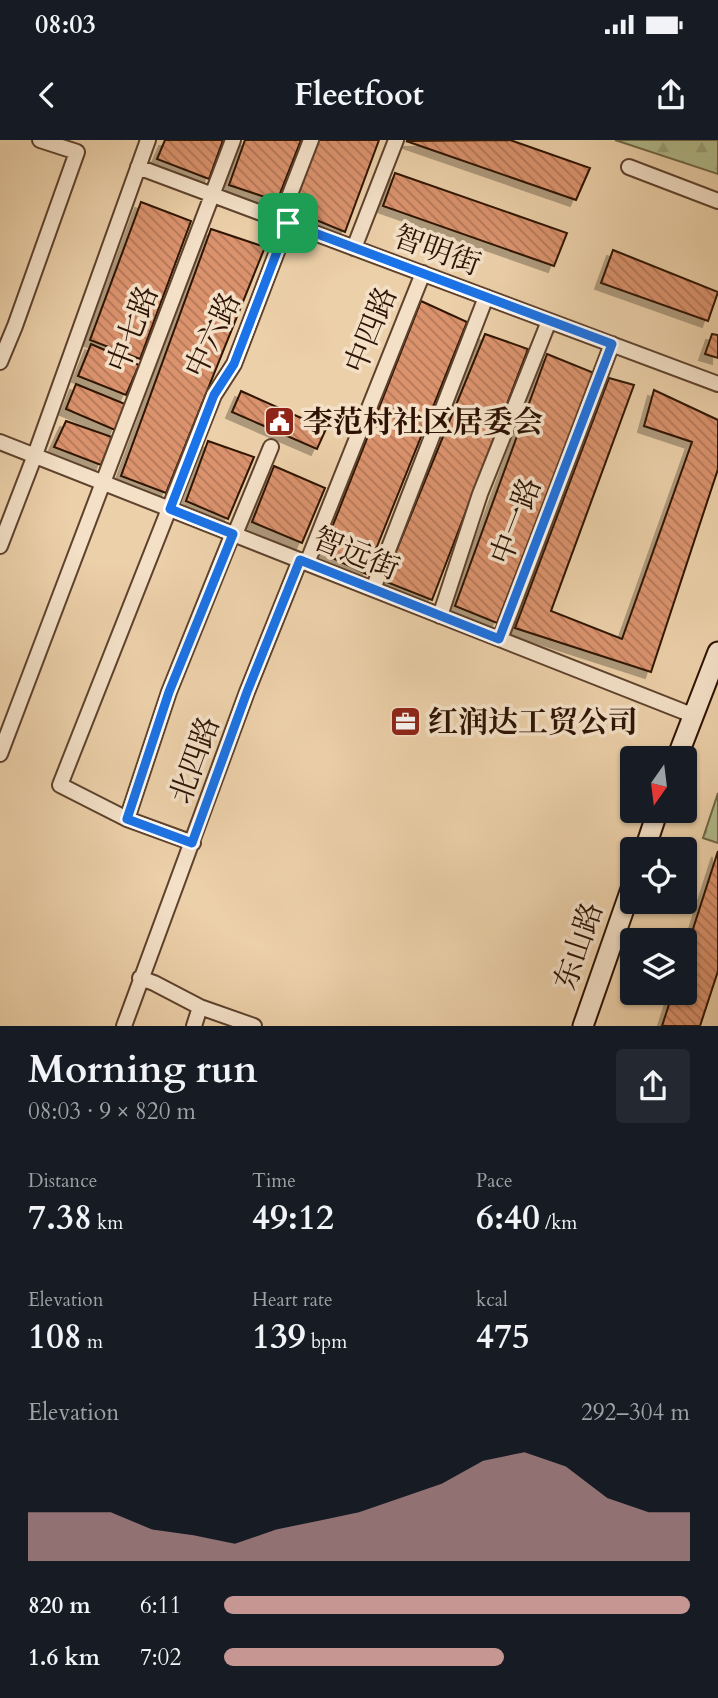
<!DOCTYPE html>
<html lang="en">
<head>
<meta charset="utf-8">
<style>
  body { margin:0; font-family:Cardo,"Noto Serif SC",serif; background:#242831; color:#f1f3f6; height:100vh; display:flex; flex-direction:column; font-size:26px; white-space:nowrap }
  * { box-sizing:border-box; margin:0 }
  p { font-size:23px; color:#9ea1a6 }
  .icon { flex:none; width:38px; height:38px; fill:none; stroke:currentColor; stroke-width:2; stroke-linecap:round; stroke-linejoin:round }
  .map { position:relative; height:886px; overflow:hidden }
  .drawer { display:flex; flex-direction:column; background:#171b24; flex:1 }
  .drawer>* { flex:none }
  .needle { width:46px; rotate:194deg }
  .buttons { position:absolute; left:620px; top:606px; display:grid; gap:14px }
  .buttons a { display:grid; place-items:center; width:77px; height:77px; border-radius:7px; background:#171b24; box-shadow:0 2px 5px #0004; font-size:35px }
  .pin { position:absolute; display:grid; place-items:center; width:60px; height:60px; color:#fff; margin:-30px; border-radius:14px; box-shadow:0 4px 10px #0006 }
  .round { display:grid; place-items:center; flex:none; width:74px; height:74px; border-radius:7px; background:#242831 }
  .head { display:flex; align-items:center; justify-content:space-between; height:119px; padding:0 28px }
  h1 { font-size:38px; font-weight:700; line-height:52px }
  .metrics { display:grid; grid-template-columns:repeat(3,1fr); gap:10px; height:119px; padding:7px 28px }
  .metrics div { display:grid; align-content:center }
  .metrics b { font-size:35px; font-weight:700 }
  .metrics small { font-size:19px; font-weight:400 }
  .metrics p { font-size:19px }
  .chart { height:196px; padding:14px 28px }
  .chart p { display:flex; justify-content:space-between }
  .chart svg { width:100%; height:126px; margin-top:7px; fill:#c59692; opacity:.7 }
  ul { padding:0 28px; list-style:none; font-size:23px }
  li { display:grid; grid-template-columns:112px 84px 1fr; align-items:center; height:52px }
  li i { height:18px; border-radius:9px; background:#c59692 }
  .status { display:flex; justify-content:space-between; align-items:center; height:49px; padding:0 35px; background:#171b24; direction:ltr }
  .status svg { height:19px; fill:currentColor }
  header { display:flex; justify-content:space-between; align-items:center; height:91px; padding:0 28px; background:#171b24; font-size:32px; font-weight:700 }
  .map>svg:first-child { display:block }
  .forest { fill:url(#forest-firs); stroke:#706848; stroke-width:2 }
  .park { fill:url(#park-tufts); stroke:#706848; stroke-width:2 }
  .building { fill:url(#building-back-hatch); stroke:#2e1304; stroke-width:2; filter:url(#shadow) }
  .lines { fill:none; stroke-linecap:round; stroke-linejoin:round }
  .street-casing { stroke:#5e422d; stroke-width:18 }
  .secondary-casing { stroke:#2e1304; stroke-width:23 }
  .street { stroke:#f3e0c7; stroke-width:14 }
  .secondary { stroke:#f3e0c7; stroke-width:19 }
  .route-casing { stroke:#fff; stroke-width:14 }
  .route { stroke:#1a73e8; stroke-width:9 }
  .labels { text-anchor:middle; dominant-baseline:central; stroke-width:7; stroke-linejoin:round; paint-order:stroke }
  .street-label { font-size:30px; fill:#2e1304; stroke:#f3e0c7 }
  .poi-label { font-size:30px; font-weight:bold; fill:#2e1304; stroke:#f3e0c7; text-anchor:start }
</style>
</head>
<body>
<div class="status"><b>08:03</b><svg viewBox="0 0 49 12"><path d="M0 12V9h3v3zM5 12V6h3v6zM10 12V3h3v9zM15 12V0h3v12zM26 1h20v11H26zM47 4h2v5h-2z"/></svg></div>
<header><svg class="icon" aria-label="back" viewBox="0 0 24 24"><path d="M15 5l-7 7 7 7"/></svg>Fleetfoot<svg class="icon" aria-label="share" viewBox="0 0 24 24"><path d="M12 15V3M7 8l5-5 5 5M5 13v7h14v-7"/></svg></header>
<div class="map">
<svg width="718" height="886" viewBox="0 0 718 886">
  <defs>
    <pattern id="forest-firs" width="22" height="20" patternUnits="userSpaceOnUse" patternTransform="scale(1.75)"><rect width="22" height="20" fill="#b2bc8c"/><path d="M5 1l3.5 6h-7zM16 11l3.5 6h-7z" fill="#99a177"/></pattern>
    <pattern id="park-tufts" width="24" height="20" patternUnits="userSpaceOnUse" patternTransform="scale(1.75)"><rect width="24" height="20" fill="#b2bc8c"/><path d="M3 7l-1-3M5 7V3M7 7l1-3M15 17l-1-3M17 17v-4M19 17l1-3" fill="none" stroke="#99a177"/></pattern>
    <pattern id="building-back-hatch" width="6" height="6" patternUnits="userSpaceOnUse" patternTransform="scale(1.75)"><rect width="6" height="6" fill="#db936e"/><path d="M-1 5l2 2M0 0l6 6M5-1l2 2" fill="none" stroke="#b27758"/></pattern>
    <filter id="shadow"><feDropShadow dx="-6" dy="6" stdDeviation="0" flood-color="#0004"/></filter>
  </defs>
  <rect width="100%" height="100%" fill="#ecd0a9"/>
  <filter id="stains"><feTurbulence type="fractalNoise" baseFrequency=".00286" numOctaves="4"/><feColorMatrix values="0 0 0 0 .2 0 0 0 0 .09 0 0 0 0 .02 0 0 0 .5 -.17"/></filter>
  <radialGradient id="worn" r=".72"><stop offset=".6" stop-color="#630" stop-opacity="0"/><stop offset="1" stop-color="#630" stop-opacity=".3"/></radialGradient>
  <path class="forest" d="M615,0H718V34Z"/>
  <path class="park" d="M718,653V703L703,698Z"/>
  <path class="building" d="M165,0H223L209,39L157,19Z
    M245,0H301L277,61L229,45Z
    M319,0H379L345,92L292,70Z
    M510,0L590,28L576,60L406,1Z
    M395,33L567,93L554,126L383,66Z
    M141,62L191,81L140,219L90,200Z
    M211,89L265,107L166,353L121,336Z
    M613,110L718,152L708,181L601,143Z
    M421,161L467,182L366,434L322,413Z
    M485,194L528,209L432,460L384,441Z
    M712,194L718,195V218L705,214Z
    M91,204L139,225L126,255L78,236Z
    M547,214L594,233L497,483L455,466Z
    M609,238L634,245L551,471L622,499L692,302L644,286L654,250L718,280V329L651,532L515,488Z
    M76,244L125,264L115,290L66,269Z
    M241,251L326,289L317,309L232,272Z
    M66,281L112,297L101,325L54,307Z
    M208,301L254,317L228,379L186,361Z
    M274,326L325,348L302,403L252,382Z
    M718,711V831L700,886H662L673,852H684V817Z"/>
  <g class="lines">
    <defs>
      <path id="street" d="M138,27L718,244
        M629,27L718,61
        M280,80L311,0
        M354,108L396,0
        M0,222L15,186L77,12L40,0
        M0,302L692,575
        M235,394L271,307
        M0,406L35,315L148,0
        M307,423L423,133
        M373,449L486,157
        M440,476L480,354L549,181
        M500,499L612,204
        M0,614L233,0
        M127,679L169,552L233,393
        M193,703L127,679L60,645L214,255L234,224L288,83
        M140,838L154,843L200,867L254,886
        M124,886L247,552L300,420
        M194,886L200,867"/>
      <path id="secondary" d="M677,618L718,512
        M645,709L658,670
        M583,886L632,746"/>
    </defs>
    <use href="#street" class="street-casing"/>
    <use href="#secondary" class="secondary-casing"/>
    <use href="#street" class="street"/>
    <use href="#secondary" class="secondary"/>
  </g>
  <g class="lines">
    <defs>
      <path id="route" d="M288,83L612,204L499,499L300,420L247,552L192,703L127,679L169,552L233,394L170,369L214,255L234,224Z"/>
    </defs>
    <use href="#route" class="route-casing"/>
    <use href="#route" class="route"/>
  </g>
  <defs>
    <symbol id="civic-square" viewBox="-11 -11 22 22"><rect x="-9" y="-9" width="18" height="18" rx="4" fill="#8f2418" stroke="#f3e0c7"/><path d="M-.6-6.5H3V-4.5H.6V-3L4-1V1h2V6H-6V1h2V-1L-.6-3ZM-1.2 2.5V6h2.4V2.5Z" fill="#fff"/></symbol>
    <symbol id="office-square" viewBox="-11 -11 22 22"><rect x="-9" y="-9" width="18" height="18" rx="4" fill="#8f2418" stroke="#f3e0c7"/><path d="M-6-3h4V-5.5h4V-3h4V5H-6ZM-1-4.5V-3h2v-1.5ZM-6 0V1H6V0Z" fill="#fff"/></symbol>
  </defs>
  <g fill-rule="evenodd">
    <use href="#civic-square" x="262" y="264" width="35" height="35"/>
    <use href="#office-square" x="388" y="564" width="35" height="35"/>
  </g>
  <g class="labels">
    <g class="street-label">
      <text transform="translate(437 111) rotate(20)">智明街</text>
      <text transform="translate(133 189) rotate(-69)">中七路</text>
      <text transform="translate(371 190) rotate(-68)">中四路</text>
      <text transform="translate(213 195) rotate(-65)">中六路</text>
      <text transform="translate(516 381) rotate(-69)">中一路</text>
      <text transform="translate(356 414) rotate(22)">智远街</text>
      <text transform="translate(195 620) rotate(-70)">北四路</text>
      <text transform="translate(579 806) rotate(-71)">东山路</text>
    </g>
    <g class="poi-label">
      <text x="303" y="282">李范村社区居委会</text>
      <text x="428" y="582">红润达工贸公司</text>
    </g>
  </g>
  <rect width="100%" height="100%" filter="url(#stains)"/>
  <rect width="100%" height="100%" fill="url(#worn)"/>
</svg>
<div class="buttons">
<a><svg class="needle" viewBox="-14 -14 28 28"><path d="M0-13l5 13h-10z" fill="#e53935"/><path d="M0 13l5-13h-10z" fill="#9ea1a6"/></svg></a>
<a><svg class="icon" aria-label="locate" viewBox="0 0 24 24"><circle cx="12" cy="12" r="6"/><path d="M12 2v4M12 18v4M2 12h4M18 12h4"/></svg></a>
<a><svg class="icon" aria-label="layers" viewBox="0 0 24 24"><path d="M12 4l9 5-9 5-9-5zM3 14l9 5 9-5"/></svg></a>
</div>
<div class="pin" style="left:288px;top:83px;background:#1e9e55"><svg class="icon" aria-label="arrive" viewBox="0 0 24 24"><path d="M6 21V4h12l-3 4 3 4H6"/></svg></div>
</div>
<section class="drawer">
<div class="head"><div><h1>Morning run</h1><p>08:03 · 9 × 820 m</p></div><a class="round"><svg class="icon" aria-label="share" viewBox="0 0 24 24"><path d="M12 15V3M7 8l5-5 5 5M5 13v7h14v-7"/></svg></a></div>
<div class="metrics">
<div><p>Distance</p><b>7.38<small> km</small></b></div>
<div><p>Time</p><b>49:12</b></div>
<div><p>Pace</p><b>6:40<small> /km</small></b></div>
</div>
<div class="metrics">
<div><p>Elevation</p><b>108<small> m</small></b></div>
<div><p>Heart rate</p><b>139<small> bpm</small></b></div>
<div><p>kcal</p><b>475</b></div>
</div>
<div class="chart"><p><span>Elevation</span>292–304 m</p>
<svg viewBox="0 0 160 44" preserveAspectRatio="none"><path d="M0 44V27L10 27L20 27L30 33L40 35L50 38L60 33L70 30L80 27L90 22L100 17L110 9L120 6L130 11L140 22L150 27L160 27V44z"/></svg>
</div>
<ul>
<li><b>820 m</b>6:11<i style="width:100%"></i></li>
<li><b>1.6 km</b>7:02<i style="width:60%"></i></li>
</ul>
</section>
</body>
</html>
